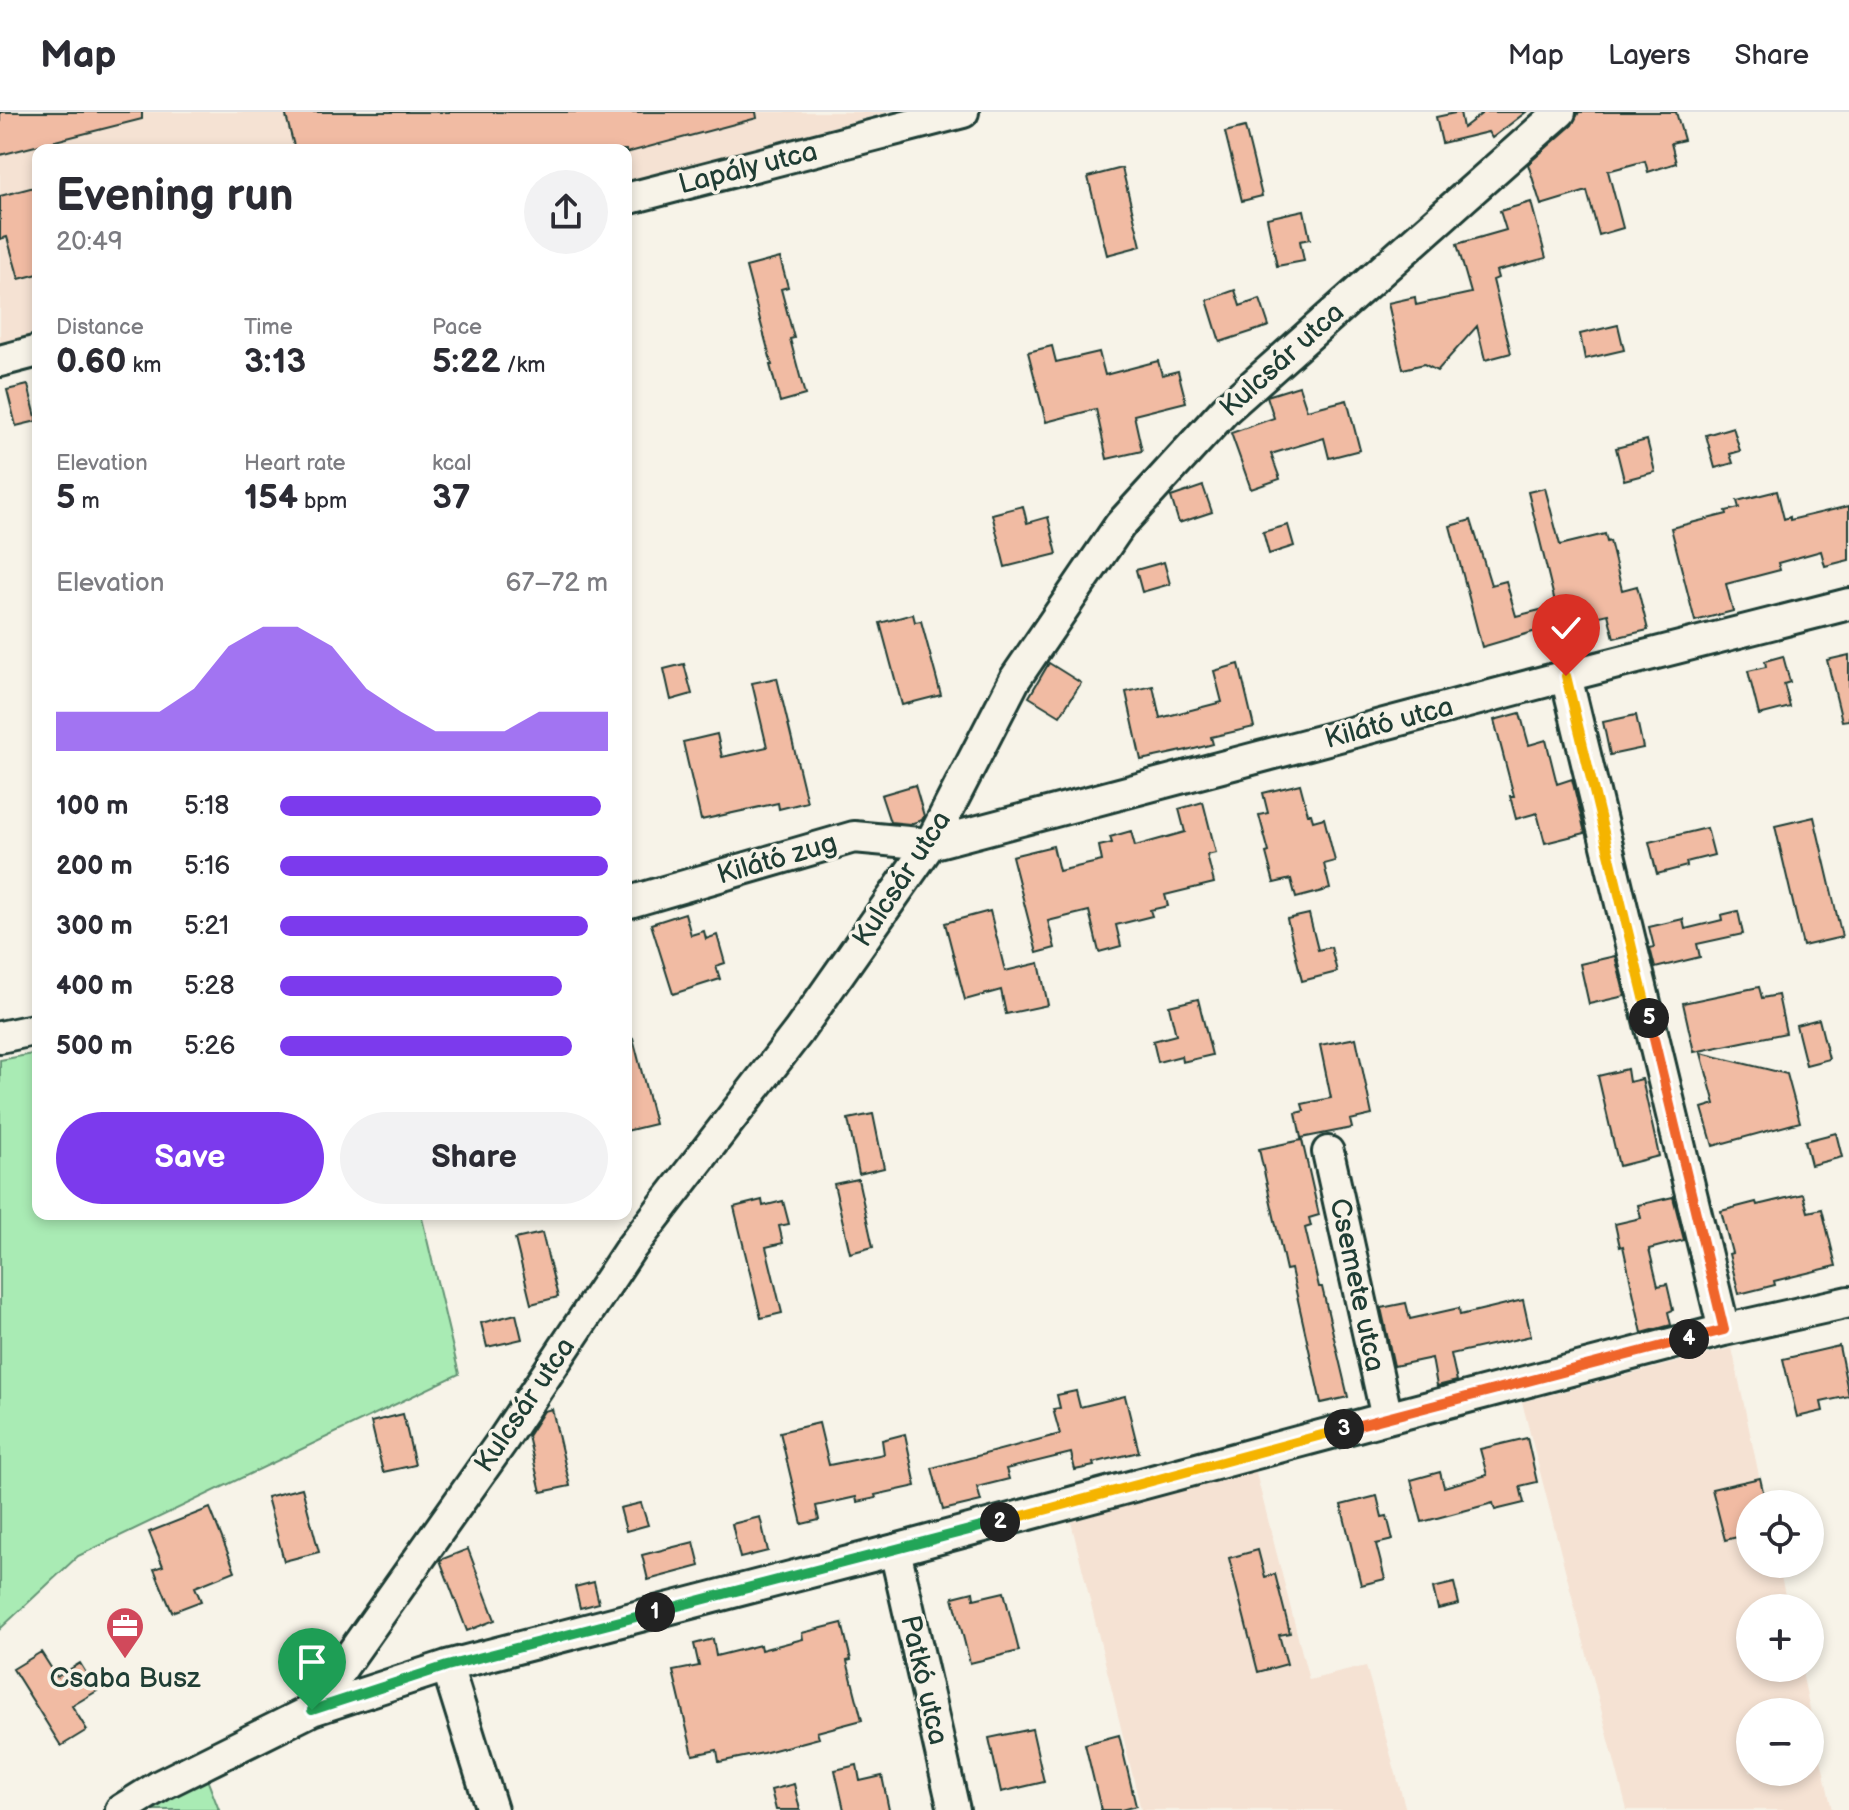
<!DOCTYPE html>
<html lang="en">
<head>
<meta charset="utf-8">
<style>
  body { margin:0; font-family:"Balsamiq Sans",sans-serif; background:#f2f2f3; color:#2b2b33; height:100vh; display:flex; flex-direction:column; font-size:30px; white-space:nowrap }
  * { box-sizing:border-box; margin:0 }
  p { font-size:26px; color:#7c7c81 }
  .icon { flex:none; width:44px; height:44px; fill:none; stroke:currentColor; stroke-width:2; stroke-linecap:round; stroke-linejoin:round }
  .map { position:relative; flex:1; overflow:hidden }
  .details { position:absolute; left:32px; top:32px; width:600px; height:1076px; display:flex; flex-direction:column; background:#fff; border-radius:16px; box-shadow:0 4px 12px #0003 }
  .details>* { flex:none }
  .fabs { position:absolute; left:1736px; top:1378px; display:grid; gap:16px }
  .fabs a { display:grid; place-items:center; width:88px; height:88px; border-radius:50%; background:#fff; box-shadow:0 4px 12px #0003; font-size:40px }
  .pin { position:absolute; display:grid; place-items:center; width:68px; height:68px; color:#fff; margin:-82px -34px; border-radius:50% 50% 50% 0; rotate:-45deg; box-shadow:0 0 8px #0007 }
  .pin .icon { rotate:45deg }
  .km { position:absolute; width:40px; height:40px; margin:-20px; border-radius:50%; background:#222; color:#fff; font-size:22px; line-height:40px; text-align:center }
  .round { display:grid; place-items:center; flex:none; width:84px; height:84px; border-radius:42px; background:#f2f2f3 }
  .head { display:flex; align-items:center; justify-content:space-between; height:136px; padding:0 24px }
  h1 { font-size:44px; font-weight:800; line-height:60px }
  .stats { display:grid; grid-template-columns:repeat(3,1fr); gap:12px; height:136px; padding:8px 24px }
  .stats div { display:grid; align-content:center }
  .stats b { font-size:34px; font-weight:800 }
  .stats small { font-size:22px; font-weight:400 }
  .stats p { font-size:22px }
  .chart { height:224px; padding:16px 24px }
  .chart p { display:flex; justify-content:space-between }
  .chart svg { width:100%; height:144px; margin-top:8px; fill:#7c3aed; opacity:.7 }
  .action { display:flex; gap:16px; margin-top:auto; padding:16px 24px }
  .action a { flex:1; height:92px; border-radius:48px; background:#7c3aed; color:#fff; font-size:32px; font-weight:800; line-height:92px; text-align:center }
  .action a+a { background:#f2f2f3; color:#2b2b33 }
  ul { padding:0 24px; list-style:none; font-size:26px }
  li { display:grid; grid-template-columns:128px 96px 1fr; align-items:center; height:60px }
  li i { height:20px; border-radius:10px; background:#7c3aed }
  header { display:flex; align-items:center; gap:48px; box-sizing:border-box; height:112px; padding:0 40px; background:#fff; border-bottom:2px solid #e1e1e2 }
  header strong { font-size:38px }
  nav { display:flex; gap:44px; margin-inline-start:auto; font-size:28px }
  .map>svg:first-child { display:block }
  .built { fill:#f5e2d3; fill-rule:evenodd }
  .green { fill:#a9ebb4; stroke:#649474; stroke-width:2 }
  .building { fill:#f1bba3; stroke:#1f3d34; stroke-width:2 }
  .lines { fill:none; stroke-linecap:round; stroke-linejoin:round }
  .minor-casing { stroke:#1f3d34; stroke-width:36 }
  .minor { stroke:#f7f3e8; stroke-width:30 }
  .split-1-casing { stroke:#fff; stroke-width:16 }
  .split-2-casing { stroke:#fff; stroke-width:16 }
  .split-3-casing { stroke:#fff; stroke-width:16 }
  .split-4-casing { stroke:#fff; stroke-width:16 }
  .split-5-casing { stroke:#fff; stroke-width:16 }
  .split-6-casing { stroke:#fff; stroke-width:16 }
  .split-1 { stroke:#22a559; stroke-width:10 }
  .split-2 { stroke:#22a559; stroke-width:10 }
  .split-3 { stroke:#f5b400; stroke-width:10 }
  .split-4 { stroke:#f0652b; stroke-width:10 }
  .split-5 { stroke:#f0652b; stroke-width:10 }
  .split-6 { stroke:#f5b400; stroke-width:10 }
  .labels { text-anchor:middle; dominant-baseline:central; stroke-width:7; stroke-linejoin:round; paint-order:stroke }
  .street-label { font-size:28px; fill:#1f3d34; stroke:#f7f3e8 }
  .poi-label { font-size:28px; fill:#1f3d34; stroke:#f7f3e8 }
</style>
</head>
<body>
<header>
<strong>Map</strong>
<nav><a>Map</a><a>Layers</a><a>Share</a></nav>
</header>
<div class="map">
<svg width="1849" height="1698" viewBox="0 0 1849 1698">
  <rect width="100%" height="100%" fill="#f7f3e8"/>
  <filter id="ink" filterUnits="userSpaceOnUse"><feTurbulence type="fractalNoise" baseFrequency=".0125" numOctaves="2"/><feDisplacementMap in="SourceGraphic" scale="16" xChannelSelector="R" yChannelSelector="G"/><feConvolveMatrix kernelMatrix="1 2 1 2 8 2 1 2 1" color-interpolation-filters="sRGB"/></filter>
  <g filter="url(#ink)">
    <path class="built" d="M0,0H889L626,70V38H38V229L0,239Z
      M1732,1236L1765,1392H1750V1452H1778L1788,1496H1750V1556H1801L1832,1698H1627L1522,1290ZM1750,1600H1810V1660H1750Z
      M1254,1353L1309,1568L1366,1554L1406,1698H1141L1071,1410Z"/>
    <path class="green" d="M38,941V1102H421L459,1262L78,1444L0,1517V948Z
      M205,1662L219,1698H139Z"/>
    <path class="building" d="M0,0H142V7L0,43Z
      M285,0H756L757,6L626,41V38H295Z
      M1460,0L1463,16L1484,0H1526L1492,26L1488,20L1442,31L1436,5Z
      M1579,0H1676L1684,28L1671,31L1676,51L1648,60L1645,49L1608,59L1623,116L1599,123L1587,79L1541,93L1528,52L1572,13Z
      M1245,15L1262,84L1242,89L1225,20Z
      M1122,56L1141,134L1107,143L1088,65Z
      M38,74V162L19,167L7,125L0,127V84Z
      M1531,90L1546,146L1496,159L1498,166L1493,168L1511,241L1485,248L1477,214L1437,259L1424,252L1403,257L1388,191L1415,185L1416,193L1471,181L1457,132L1506,118L1500,99Z
      M1304,98L1310,127L1300,129L1304,149L1277,154L1267,106Z
      M780,146L788,175L781,177L794,226L790,227L805,283L780,290L770,253H772L746,155Z
      M1235,178L1240,194L1260,187L1269,214L1220,230L1207,188Z
      M1618,213L1624,238L1585,247L1580,222Z
      M1052,234L1056,250L1099,240L1105,263L1158,249L1162,263L1178,259L1186,290L1134,303L1142,339L1107,347L1096,297L1046,310L1028,240Z
      M28,273L37,309L16,314L7,278Z
      M1299,274L1307,298L1347,288L1360,338L1329,346L1324,326L1271,342L1280,367L1251,377L1231,321L1274,306L1267,284Z
      M1733,315L1740,339L1730,342L1733,351L1715,356L1706,323Z
      M1647,328L1655,360L1624,368L1616,336Z
      M1203,374L1212,400L1179,411L1171,385Z
      M1545,376L1560,433L1605,422L1607,430L1610,429L1622,478L1637,474L1648,518L1614,526L1608,502L1533,520L1482,535L1450,414L1471,408L1491,473L1506,469L1516,504L1556,494L1528,380Z
      M1777,379L1784,407L1790,405V408L1849,394V448L1825,454L1821,439L1778,451L1780,458L1726,472L1733,499L1695,509L1671,416L1727,402L1726,399L1739,396L1737,389Z
      M1023,394L1027,411L1048,405L1057,442L1005,455L992,402Z
      M1288,413L1294,434L1269,442L1263,420Z
      M1164,450L1170,472L1142,480L1136,458Z
      M913,502L915,510L921,509L941,583L902,593L880,511Z
      M1849,543V608L1842,609L1827,548Z
      M1783,544L1790,570L1784,572L1790,595L1759,603L1748,559L1766,555L1765,549Z
      M1049,551L1081,571L1060,604L1029,585Z
      M684,552L692,582L671,588L664,557Z
      M1239,552L1254,615L1211,625L1213,632L1187,639V638L1141,648L1126,580L1153,574L1160,606L1222,590L1214,559Z
      M777,566L807,690L779,697L778,691L701,708L683,630L717,622L722,645L767,635L752,571Z
      M1520,601L1529,633L1546,628L1557,672L1572,667L1585,721L1545,731L1537,701L1516,707L1510,684H1514L1494,608Z
      M1636,603L1643,636L1610,643L1603,610Z
      M1300,672L1308,702H1311L1313,709L1324,706L1335,749L1324,752L1330,777L1296,786L1291,767L1274,771L1266,741L1269,740L1259,703L1268,701L1263,681Z
      M915,673L924,704L922,708L910,712L890,710L881,683Z
      M1203,690L1216,741L1207,743L1214,771L1165,783L1168,794L1150,798L1152,804L1116,813L1121,834L1099,840L1089,799L1048,809L1055,836L1037,841L1012,744L1053,734L1059,759L1102,749L1099,734L1112,731L1110,725L1131,719L1135,734L1185,720L1179,697Z
      M1814,705L1842,825L1803,834L1775,714Z
      M1707,716L1714,743L1686,750L1687,754L1657,762L1649,730Z
      M990,799L1005,859L1039,851L1048,893L1006,902L1001,878L965,888L945,811Z
      M1738,799L1743,822L1697,832L1700,845L1655,856L1650,836L1654,835L1649,815L1683,807L1685,817L1722,808L1721,803Z
      M685,801L691,823L704,819L706,827L717,823L725,851L716,854L720,867L673,882L651,812Z
      M1309,802L1318,838L1331,835L1337,860L1302,869L1287,807Z
      M1615,844L1625,884L1589,892L1580,852Z
      M1759,875L1762,886L1778,883L1786,921L1694,940L1683,891Z
      M1198,887L1212,943L1182,950L1181,944L1158,950L1153,929L1176,923L1169,894Z
      M1819,907L1829,947L1806,953L1796,913Z
      M633,926L655,1012L626,1019V927Z
      M1356,926L1372,1003L1350,1008L1352,1016L1301,1026L1296,1001L1304,999L1302,992L1331,986L1320,933Z
      M1701,941L1787,962L1800,1010L1713,1034L1702,996L1715,992Z
      M1627,957L1629,970L1642,967L1659,1044L1619,1054L1598,964Z
      M873,1002L884,1056L859,1062L848,1007Z
      M1836,1021L1842,1045L1811,1053L1805,1029Z
      M1302,1028L1319,1103L1309,1106L1311,1114L1305,1116L1319,1175H1322L1348,1285L1321,1291L1291,1157L1286,1158L1259,1037Z
      M858,1067L873,1135L850,1141L834,1072Z
      M1803,1082L1808,1100L1822,1097L1836,1154L1774,1169L1775,1173L1739,1182L1729,1142L1732,1141L1721,1099L1756,1090L1757,1093Z
      M1673,1085L1684,1128L1649,1137L1658,1174L1667,1172L1673,1198L1668,1200L1671,1213L1642,1221L1623,1134L1620,1135L1615,1112L1641,1106L1638,1093Z
      M762,1088L763,1094L783,1089L789,1112L779,1114L783,1131L766,1135L782,1201L761,1206L734,1095Z
      M542,1121L558,1185L531,1192L515,1127Z
      M1523,1188L1531,1224L1451,1242L1457,1269L1437,1274L1432,1246L1394,1254L1381,1196L1406,1191L1410,1207L1459,1196L1460,1203Z
      M516,1202L522,1227L487,1235L481,1211Z
      M1839,1234L1849,1284L1821,1290L1823,1299L1797,1305L1783,1247Z
      M1076,1279L1080,1295L1125,1284L1139,1340L1093,1351L1094,1354L1075,1358L1071,1341L1006,1357L1009,1367L977,1375L981,1389L943,1398L932,1356L1060,1322L1053,1297L1060,1296L1057,1283Z
      M552,1297L570,1374L541,1380L528,1324L544,1299Z
      M403,1302L415,1353L383,1360L371,1310Z
      M819,1311L829,1353L884,1342L882,1328L905,1322L916,1374L875,1383L876,1386L857,1390L856,1385L816,1394L819,1408L802,1412L780,1320Z
      M1527,1326L1537,1370L1520,1374L1524,1391L1495,1398L1493,1391L1422,1410L1411,1368L1440,1360L1444,1375L1487,1363L1480,1337Z
      M1760,1366L1766,1392H1750V1422L1725,1428L1712,1377Z
      M302,1376L319,1440L284,1449L267,1385Z
      M1377,1384L1382,1405L1387,1404L1393,1428L1376,1432L1385,1467L1361,1473L1341,1393Z
      M641,1391L648,1413L626,1419L620,1396Z
      M210,1396L235,1459L195,1475L201,1489L172,1500L154,1457L163,1454L149,1420Z
      M760,1405L768,1439L740,1446L732,1412Z
      M694,1430L700,1454L648,1468L642,1443Z
      M468,1437L495,1508L467,1519L440,1448Z
      M1258,1438L1265,1465L1275,1462L1290,1521L1279,1523L1287,1552L1258,1560L1229,1446Z
      M594,1470L599,1491L580,1496L575,1475Z
      M1454,1471L1459,1492L1438,1497L1433,1476Z
      M973,1480L974,1487L1004,1480L1019,1539L970,1551L953,1485Z
      M842,1511L851,1548L847,1549L862,1608L817,1620L819,1626L763,1641L719,1650L717,1638L693,1643L673,1559L699,1554L694,1532L713,1527L716,1544L760,1533L761,1538L803,1527L802,1521Z
      M41,1540L57,1565L80,1551L97,1579L72,1594L87,1618L61,1634L13,1557Z
      M1032,1617L1044,1670L1001,1680L989,1626Z
      M1119,1623L1136,1694L1121,1698H1101L1085,1632Z
      M857,1653L860,1669L882,1664L889,1698H844L835,1658Z
      M794,1672L800,1698H776L771,1678Z"/>
    <g class="lines">
      <defs>
        <path id="minor" d="M626,87L963,0
          M0,249L38,239
          M1566,564L1724,1218
          M626,791L854,725L930,732L1566,564L1849,492
          M0,925L38,917
          M1328,1040L1387,1306
          M895,1438L954,1698
          M447,1554L492,1698
          M312,1598L503,1328L630,1137L798,920L930,732L1015,567L1120,413L1226,297L1560,0
          M121,1698L161,1673L312,1598L447,1554L895,1438L1387,1306L1724,1218L1849,1190"/>
      </defs>
      <use href="#minor" class="minor-casing"/>
      <use href="#minor" class="minor"/>
    </g>
  </g>
  <g class="lines" filter="url(#ink)">
    <defs>
      <path id="split-1" d="M312,1598L447,1554L655,1500"/>
      <path id="split-2" d="M655,1500L1000,1410"/>
      <path id="split-3" d="M1000,1410L1344,1317"/>
      <path id="split-4" d="M1344,1317L1689,1227"/>
      <path id="split-5" d="M1649,906L1724,1218L1689,1227"/>
      <path id="split-6" d="M1566,564L1649,906"/>
    </defs>
    <use href="#split-1" class="split-1-casing"/>
    <use href="#split-2" class="split-2-casing"/>
    <use href="#split-3" class="split-3-casing"/>
    <use href="#split-4" class="split-4-casing"/>
    <use href="#split-5" class="split-5-casing"/>
    <use href="#split-6" class="split-6-casing"/>
    <use href="#split-1" class="split-1"/>
    <use href="#split-2" class="split-2"/>
    <use href="#split-3" class="split-3"/>
    <use href="#split-4" class="split-4"/>
    <use href="#split-5" class="split-5"/>
    <use href="#split-6" class="split-6"/>
  </g>
  <defs>
    <symbol id="office-pin" viewBox="-11 -11 22 30"><path d="M0 17L-7.5 6A9.5 9.5 0 1 1 7.5 6Z" fill="#d1495b" stroke="#f7f3e8"/><path d="M-6-3h4V-5.5h4V-3h4V5H-6ZM-1-4.5V-3h2v-1.5ZM-6 0V1H6V0Z" fill="#fff"/></symbol>
  </defs>
  <g fill-rule="evenodd">
    <use href="#office-pin" x="103" y="1492" width="44" height="60"/>
  </g>
  <g class="labels">
    <g class="street-label">
      <text transform="translate(748 56) rotate(-14)">Lapály utca</text>
      <text transform="translate(1282 248) rotate(-42)">Kulcsár utca</text>
      <text transform="translate(1389 611) rotate(-15)">Kilátó utca</text>
      <text transform="translate(777 747) rotate(-16)">Kilátó zug</text>
      <text transform="translate(902 767) rotate(-57)">Kulcsár utca</text>
      <text transform="translate(1357 1173) rotate(78)">Csemete utca</text>
      <text transform="translate(525 1293) rotate(-56)">Kulcsár utca</text>
      <text transform="translate(924 1568) rotate(77)">Patkó utca</text>
    </g>
    <g class="poi-label">
      <text x="125" y="1566">Csaba Busz</text>
    </g>
  </g>
</svg>
<div class="fabs">
<a><svg class="icon" aria-label="locate" viewBox="0 0 24 24"><circle cx="12" cy="12" r="6"/><path d="M12 2v4M12 18v4M2 12h4M18 12h4"/></svg></a>
<a>+</a>
<a>−</a>
</div>
<div class="pin" style="left:312px;top:1598px;background:#1e9e55"><svg class="icon" aria-label="arrive" viewBox="0 0 24 24"><path d="M6 21V4h12l-3 4 3 4H6"/></svg></div>
<div class="pin" style="left:1566px;top:564px;background:#d93025"><svg class="icon" aria-label="check" viewBox="0 0 24 24"><path d="M5 12l5 5 9-10"/></svg></div>
<b class="km" style="left:655px;top:1500px">1</b>
<b class="km" style="left:1000px;top:1410px">2</b>
<b class="km" style="left:1344px;top:1317px">3</b>
<b class="km" style="left:1689px;top:1227px">4</b>
<b class="km" style="left:1649px;top:906px">5</b>
<section class="details">
<div class="head"><div><h1>Evening run</h1><p>20:49</p></div><a class="round"><svg class="icon" aria-label="share" viewBox="0 0 24 24"><path d="M12 15V3M7 8l5-5 5 5M5 13v7h14v-7"/></svg></a></div>
<div class="stats">
<div><p>Distance</p><b>0.60<small> km</small></b></div>
<div><p>Time</p><b>3:13</b></div>
<div><p>Pace</p><b>5:22<small> /km</small></b></div>
</div>
<div class="stats">
<div><p>Elevation</p><b>5<small> m</small></b></div>
<div><p>Heart rate</p><b>154<small> bpm</small></b></div>
<div><p>kcal</p><b>37</b></div>
</div>
<div class="chart"><p><span>Elevation</span>67–72 m</p>
<svg viewBox="0 0 160 44" preserveAspectRatio="none"><path d="M0 44V32L10 32L20 32L30 32L40 25L50 12L60 6L70 6L80 12L90 25L100 32L110 38L120 38L130 38L140 32L150 32L160 32V44z"/></svg>
</div>
<ul>
<li><b>100 m</b>5:18<i style="width:98%"></i></li>
<li><b>200 m</b>5:16<i style="width:100%"></i></li>
<li><b>300 m</b>5:21<i style="width:94%"></i></li>
<li><b>400 m</b>5:28<i style="width:86%"></i></li>
<li><b>500 m</b>5:26<i style="width:89%"></i></li>
</ul>
<div class="action"><a>Save</a><a>Share</a></div>
</section>
</div>
</body>
</html>
